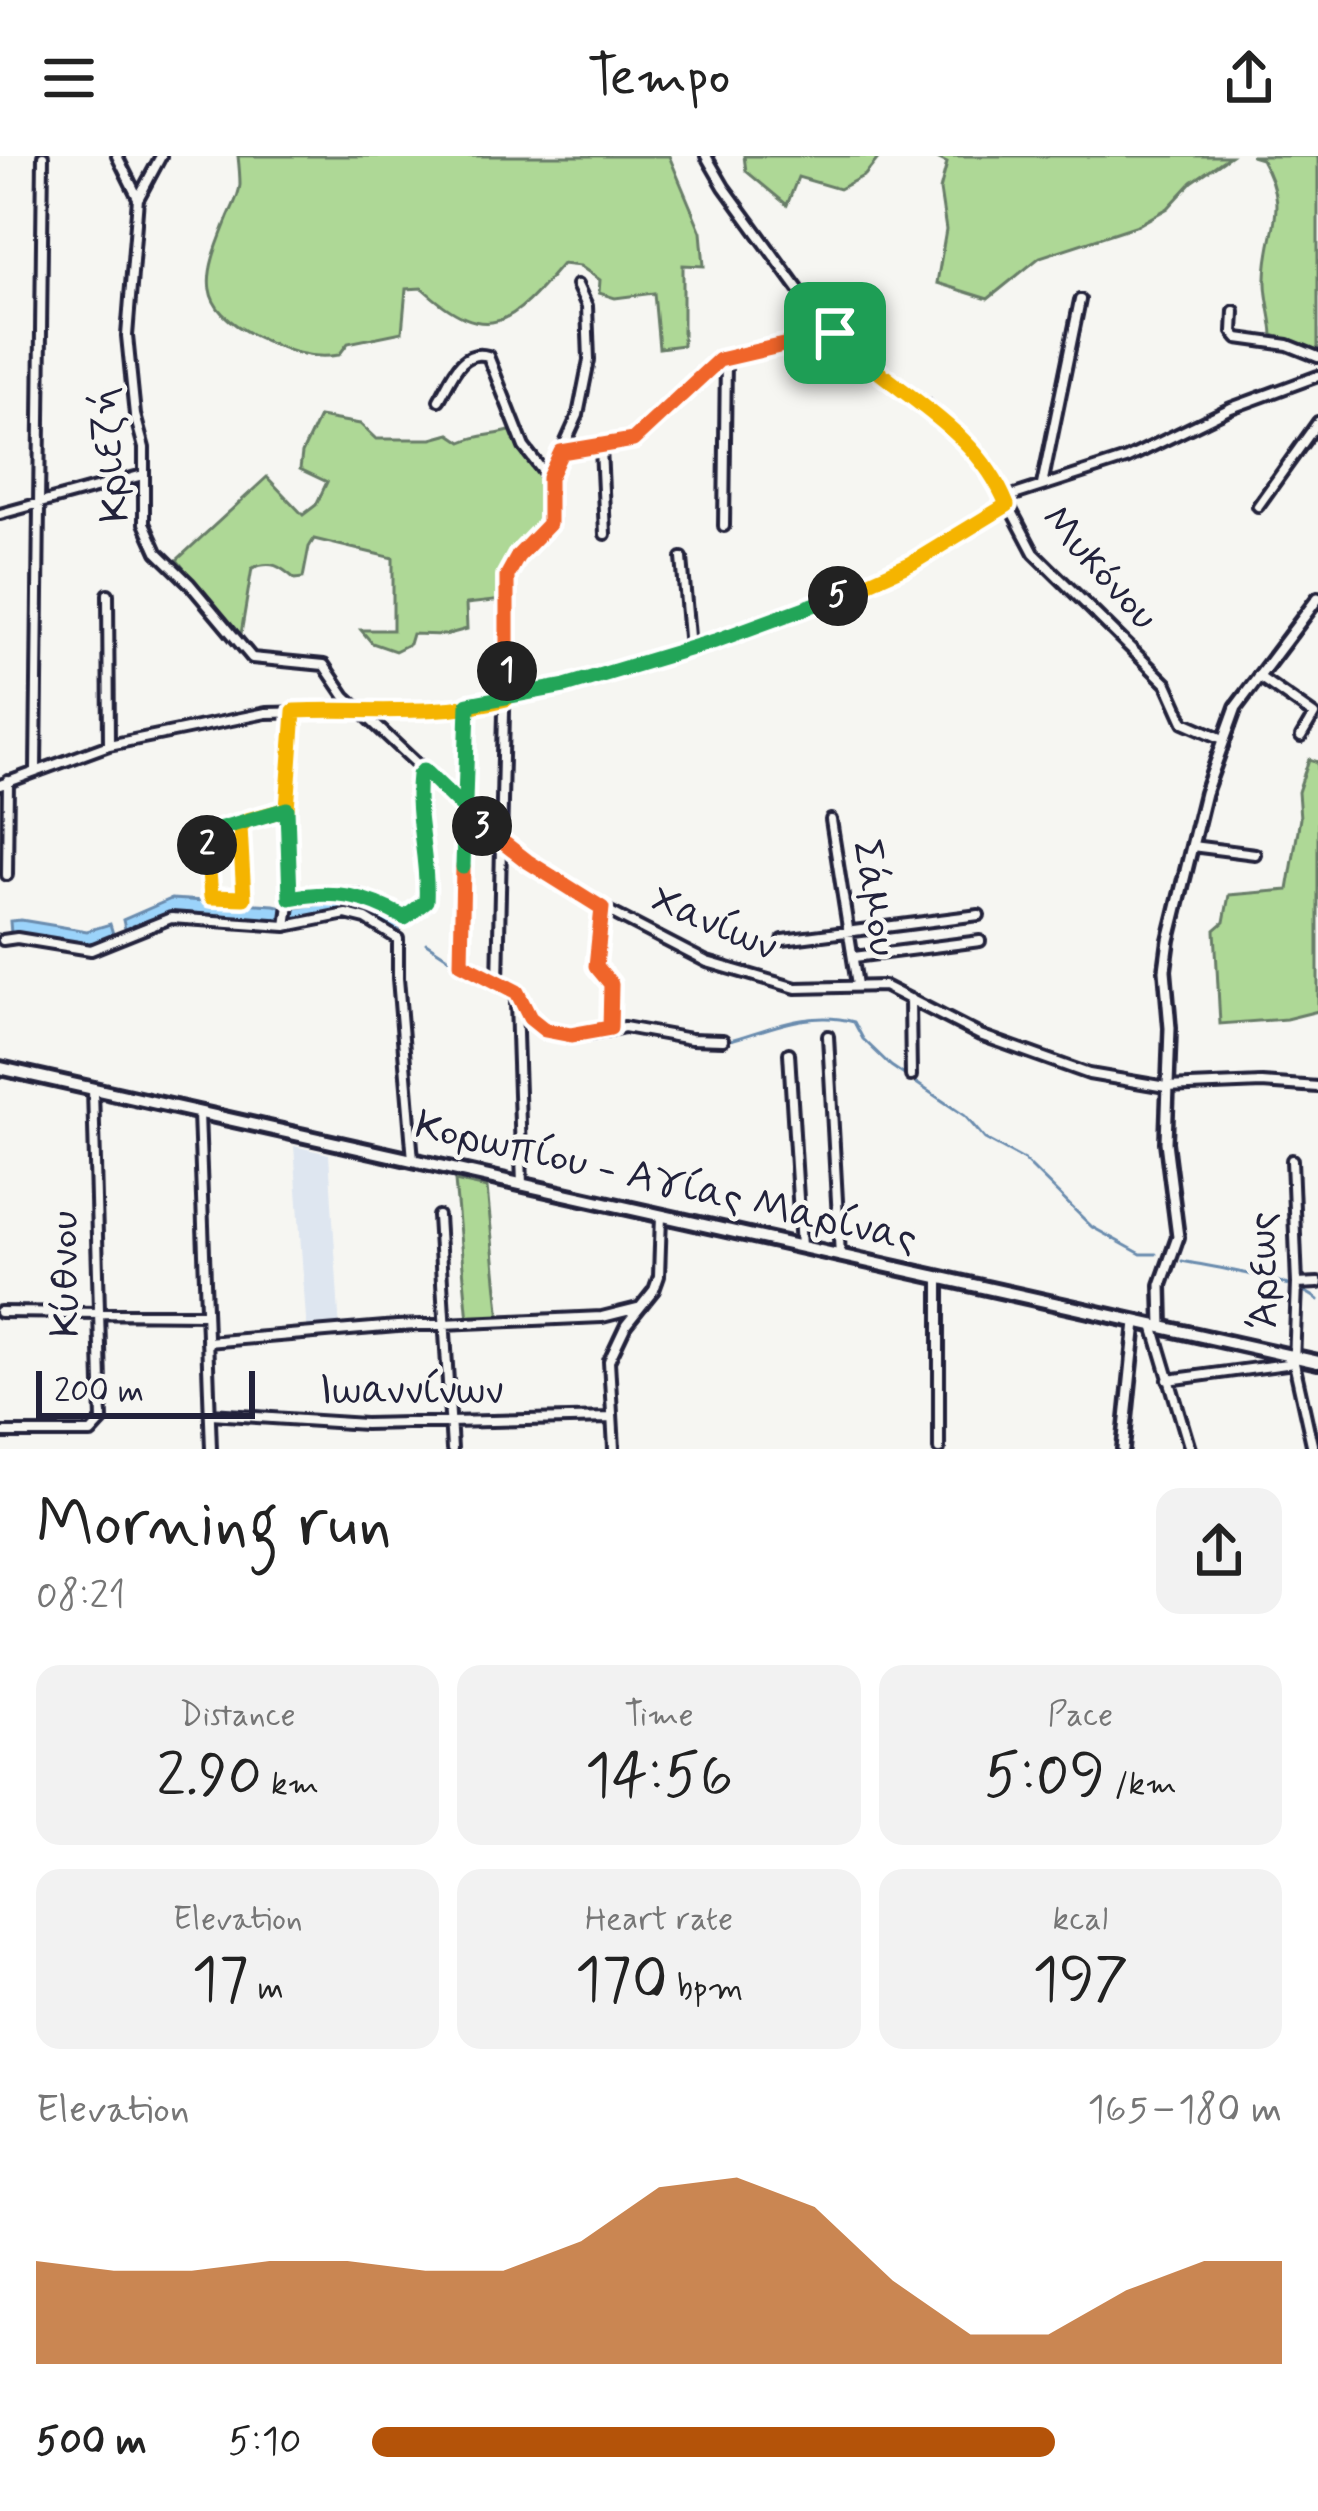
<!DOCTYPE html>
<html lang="en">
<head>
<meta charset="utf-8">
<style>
  body { margin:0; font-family:Mynerve,sans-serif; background:#f2f2f2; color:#222; height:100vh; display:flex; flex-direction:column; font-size:45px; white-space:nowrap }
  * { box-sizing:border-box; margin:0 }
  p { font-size:39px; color:#767676 }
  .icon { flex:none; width:66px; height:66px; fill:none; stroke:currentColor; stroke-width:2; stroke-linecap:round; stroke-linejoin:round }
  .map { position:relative; height:1293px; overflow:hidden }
  .drawer { display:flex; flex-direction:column; background:#fff; flex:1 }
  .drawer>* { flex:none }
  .scale { position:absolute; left:36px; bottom:30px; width:219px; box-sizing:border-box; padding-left:12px; border:6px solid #22223b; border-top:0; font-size:33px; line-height:42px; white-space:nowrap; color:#22223b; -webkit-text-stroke:9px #f6f6f2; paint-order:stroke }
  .pin { position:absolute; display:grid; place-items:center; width:102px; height:102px; color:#fff; margin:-51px; border-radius:24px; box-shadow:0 6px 18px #0006 }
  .km { position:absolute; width:60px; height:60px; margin:-30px; border-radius:50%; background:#222; color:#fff; font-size:33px; line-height:60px; text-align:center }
  .round { display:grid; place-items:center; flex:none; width:126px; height:126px; border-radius:24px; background:#f2f2f2 }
  .headline { display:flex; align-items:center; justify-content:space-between; height:204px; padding:0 36px }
  h1 { font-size:66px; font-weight:600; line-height:90px }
  .stats { display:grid; grid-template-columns:repeat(3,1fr); gap:18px; height:204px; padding:12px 36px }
  .stats div { display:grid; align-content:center; border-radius:24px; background:#f2f2f2; text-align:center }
  .stats b { font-size:60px; font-weight:600 }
  .stats small { font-size:33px; font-weight:400 }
  .stats p { font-size:33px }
  .chart { height:336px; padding:24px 36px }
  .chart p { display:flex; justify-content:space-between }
  .chart svg { width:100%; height:216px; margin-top:12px; fill:#b45309; opacity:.7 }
  ul { padding:0 36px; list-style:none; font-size:39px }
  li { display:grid; grid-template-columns:192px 144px 1fr; align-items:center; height:90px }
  li i { height:30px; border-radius:15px; background:#b45309 }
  header { display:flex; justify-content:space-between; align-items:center; height:156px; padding:0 36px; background:#fff; font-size:54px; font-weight:600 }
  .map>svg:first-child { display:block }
  .built { fill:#dee6f0 }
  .green { fill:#aed896; stroke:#687d68; stroke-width:3 }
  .water { fill:#9bd3fa; stroke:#6b8cae; stroke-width:3 }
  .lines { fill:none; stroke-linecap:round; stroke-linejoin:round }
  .stream { stroke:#6b8cae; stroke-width:3 }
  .minor-casing { stroke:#22223b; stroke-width:16 }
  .tertiary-casing { stroke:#22223b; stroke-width:18 }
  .secondary-casing { stroke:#22223b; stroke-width:20 }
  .minor { stroke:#f6f6f2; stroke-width:8 }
  .tertiary { stroke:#f6f6f2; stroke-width:9 }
  .secondary { stroke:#f6f6f2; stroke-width:10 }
  .split-1-casing { stroke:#fff; stroke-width:24 }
  .split-2-casing { stroke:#fff; stroke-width:24 }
  .split-3-casing { stroke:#fff; stroke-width:24 }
  .split-4-casing { stroke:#fff; stroke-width:24 }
  .split-5-casing { stroke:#fff; stroke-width:24 }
  .split-6-casing { stroke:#fff; stroke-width:24 }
  .split-1 { stroke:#f0652b; stroke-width:15 }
  .split-2 { stroke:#f5b400; stroke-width:15 }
  .split-3 { stroke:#22a559; stroke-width:15 }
  .split-4 { stroke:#f0652b; stroke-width:15 }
  .split-5 { stroke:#22a559; stroke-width:15 }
  .split-6 { stroke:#f5b400; stroke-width:15 }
  .labels { text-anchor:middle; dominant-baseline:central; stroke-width:10; stroke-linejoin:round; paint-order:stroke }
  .street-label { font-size:42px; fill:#22223b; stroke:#f6f6f2 }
</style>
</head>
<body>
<header><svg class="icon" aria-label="menu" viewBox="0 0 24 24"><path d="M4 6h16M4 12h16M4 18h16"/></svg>Tempo<svg class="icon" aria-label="share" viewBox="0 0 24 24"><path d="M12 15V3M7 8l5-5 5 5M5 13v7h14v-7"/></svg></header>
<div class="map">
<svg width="1318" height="1293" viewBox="0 0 1318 1293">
  <rect width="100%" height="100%" fill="#f6f6f2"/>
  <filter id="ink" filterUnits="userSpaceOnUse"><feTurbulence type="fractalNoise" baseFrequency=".00833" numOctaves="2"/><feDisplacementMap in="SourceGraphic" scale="24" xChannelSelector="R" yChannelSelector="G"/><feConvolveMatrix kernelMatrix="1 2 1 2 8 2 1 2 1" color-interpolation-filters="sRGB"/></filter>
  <g filter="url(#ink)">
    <path class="built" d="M294,990L329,998L340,1176L307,1178Z"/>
    <path class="green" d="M238,0H669L701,76L704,110L683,109V189L659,192L654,137L615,142L599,137L600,124L580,110L562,108C512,167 488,192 422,132L406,133L402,176L348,187L339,199C308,204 285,194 257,181C194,150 204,121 227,64C231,53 239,41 240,29C240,20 239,9 238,0Z
      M744,0H880L865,19L839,33L798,21L787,49L746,15Z
      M933,0H1230L1192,26L1168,52L1138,69L1040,101L988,143L937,127L946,74L940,34L947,7Z
      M1251,0H1318V195L1273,179C1272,160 1265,141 1266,122C1267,71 1291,55 1261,3Z
      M319,261L360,268L376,283H432L450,278L462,286C480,278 495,280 513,274L532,310L545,323C545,335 547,350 544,362C534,400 500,387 503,444L466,448L467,473L445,479L412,478L409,488L395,495L372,487L361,474H393V402L314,383L309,391L303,422L295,423C280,410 272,404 252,412L240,484L177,404L267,321L303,359L316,349L327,326L300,313L302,297Z
      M1309,603L1318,606V855L1286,863L1220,868L1215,774L1224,766L1229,739L1288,734L1300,662L1298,636Z
      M455,1025L487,1032L500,1165H468Z"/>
    <path class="water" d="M355,741L404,766L397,776L365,760L294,765L295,752Z
      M171,743L274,749L282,751L281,765L172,759L126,777L123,764Z
      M21,764L87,775L110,768L114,781L91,789L11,778L10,765Z"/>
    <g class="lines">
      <path class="stream" d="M426,787L458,808
        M471,817L490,826
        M536,872C557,890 586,888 611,878
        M727,885C768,874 809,853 854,866L863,883L891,910L965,960L985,983L1024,1004L1092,1071L1141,1098H1156
        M1182,1105C1217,1112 1293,1123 1318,1144"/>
      <defs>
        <path id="minor" d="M117,0L138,42L127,180L135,259L144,292V367L157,396L189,427L252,502L324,509L345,540L502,688L593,747L707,806L796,832L884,830L980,879L1089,918L1166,931L1262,927L1318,931
          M706,0L724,31L804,141L873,215L927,249L979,302L996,325L1034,397L1167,528L1184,566L1223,583
          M139,41L161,0
          M1234,155L1233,176L1238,182L1288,189L1318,201
          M439,244C451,224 460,192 488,200L524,291L549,323
          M601,292L605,378
          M562,296L633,284L719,204L835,177
          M1042,329L1080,144
          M1005,342L1126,303L1231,252L1318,220
          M1258,350L1318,266
          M0,358L143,319
          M724,370L726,202
          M682,402L690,492
          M108,438L109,589
          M1258,520L1314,559L1301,581
          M468,549L461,807L517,836L534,867L558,878L598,877L624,871L691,883L723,884
          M36,613L43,0
          M0,629L109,589L266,557L411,554L493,547L565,530L715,485L836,441L934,395L1008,349
          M831,664L857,829
          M244,666L238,687L244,742L211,741L208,676C235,669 261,660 287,653
          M1192,690L1255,698
          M7,719L8,625
          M290,742L357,739L405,762L425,749C429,727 423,711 420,689C417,668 416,640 419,619L424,614
          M602,752L597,810L611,828L610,872
          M286,770L290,742L287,656L294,555
          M3,784L17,782L91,794L171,762L286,770L346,758L366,763L398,783V822L413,1004
          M783,784L979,759
          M854,801L980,785
          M498,826L507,420L518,401L549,367V323L578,259L589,204L587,150L577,129
          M910,843L911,920
          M516,847L522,1029
          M828,880L840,1100
          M789,897L801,1091
          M199,957L211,1293
          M1292,1004L1297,1128L1294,1207L1313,1293
          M438,1060L452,1293
          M1297,1128L1318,1127
          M0,1156L205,1158
          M1153,1169L1190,1293
          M207,1186L397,1170L602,1161L638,1152
          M1168,1224L1294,1207
          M211,1258L365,1268L611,1262
          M0,1277H91L102,1265L93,933
          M614,1293L609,1205L626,1169L654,1134L659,1120L661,1060
          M939,1293V1122"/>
        <path id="tertiary" d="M1162,1171L1161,1129L1178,1081L1166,986L1170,872L1165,814L1169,784L1205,637L1236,551L1318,442
          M1123,1293L1136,1166"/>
        <path id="secondary" d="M0,912L1318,1206"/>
      </defs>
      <use href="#minor" class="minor-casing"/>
      <use href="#tertiary" class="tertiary-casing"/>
      <use href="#secondary" class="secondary-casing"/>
      <use href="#minor" class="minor"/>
      <use href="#tertiary" class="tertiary"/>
      <use href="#secondary" class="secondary"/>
    </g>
  </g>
  <g class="lines" filter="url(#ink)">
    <defs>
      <path id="split-1" d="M507,515V420L518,400L549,368V322L561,296L633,284L719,204L835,177"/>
      <path id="split-2" d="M207,689L211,741L244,742L240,671L247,664L287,653L294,555C363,552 439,561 506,543L507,515"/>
      <path id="split-3" d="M207,689L208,676L287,653L290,742C335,733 366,740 405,762L426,745C429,703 414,662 419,619L424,614L482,670"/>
      <path id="split-4" d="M463,711L461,807L517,836L530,862L545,874L571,879L610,872L611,828L596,810L602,752L527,705L482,670"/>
      <path id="split-5" d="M463,711L468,548L565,530L715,485L838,440"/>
      <path id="split-6" d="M835,177C891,237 975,268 1007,349L912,407L838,440"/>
    </defs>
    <use href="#split-1" class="split-1-casing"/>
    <use href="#split-2" class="split-2-casing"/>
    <use href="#split-3" class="split-3-casing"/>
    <use href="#split-4" class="split-4-casing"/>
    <use href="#split-5" class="split-5-casing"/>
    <use href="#split-6" class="split-6-casing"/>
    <use href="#split-1" class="split-1"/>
    <use href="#split-2" class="split-2"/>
    <use href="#split-3" class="split-3"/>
    <use href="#split-4" class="split-4"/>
    <use href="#split-5" class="split-5"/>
    <use href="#split-6" class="split-6"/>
  </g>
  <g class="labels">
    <g class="street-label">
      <text transform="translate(110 299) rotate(-96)">Κριεζή</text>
      <text transform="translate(1099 412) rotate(48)">Μυκόνου</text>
      <text transform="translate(874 742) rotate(81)">Σάμου</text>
      <text transform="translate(714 768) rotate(23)">Χανίων</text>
      <text transform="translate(666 1027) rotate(13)">Κορωπίου - Αγίας Μαρίνας</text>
      <text transform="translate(1264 1114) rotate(-91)">Άρεως</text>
      <text transform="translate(66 1118) rotate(-91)">Κύθνου</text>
      <text x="411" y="1235">Ιωαννίνων</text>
    </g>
  </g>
</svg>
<div class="scale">200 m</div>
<div class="pin" style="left:835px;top:177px;background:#1e9e55"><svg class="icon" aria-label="arrive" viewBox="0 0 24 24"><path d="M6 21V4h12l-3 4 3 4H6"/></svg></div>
<b class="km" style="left:507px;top:515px">1</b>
<b class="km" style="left:207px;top:689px">2</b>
<b class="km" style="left:482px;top:670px">3</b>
<b class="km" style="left:838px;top:440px">5</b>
</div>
<section class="drawer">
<div class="headline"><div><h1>Morning run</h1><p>08:21</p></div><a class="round"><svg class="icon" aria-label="share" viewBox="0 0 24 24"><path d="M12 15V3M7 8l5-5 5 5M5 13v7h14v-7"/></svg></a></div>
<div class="stats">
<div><p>Distance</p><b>2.90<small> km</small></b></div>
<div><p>Time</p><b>14:56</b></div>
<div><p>Pace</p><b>5:09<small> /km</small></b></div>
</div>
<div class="stats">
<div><p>Elevation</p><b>17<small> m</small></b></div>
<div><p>Heart rate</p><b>170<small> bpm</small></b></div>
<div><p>kcal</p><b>197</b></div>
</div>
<div class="chart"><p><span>Elevation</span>165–180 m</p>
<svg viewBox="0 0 160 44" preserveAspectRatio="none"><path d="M0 44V23L10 25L20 25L30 23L40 23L50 25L60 25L70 19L80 8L90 6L100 12L110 27L120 38L130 38L140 29L150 23L160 23V44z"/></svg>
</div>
<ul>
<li><b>500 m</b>5:10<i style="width:75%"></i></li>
</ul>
</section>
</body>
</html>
